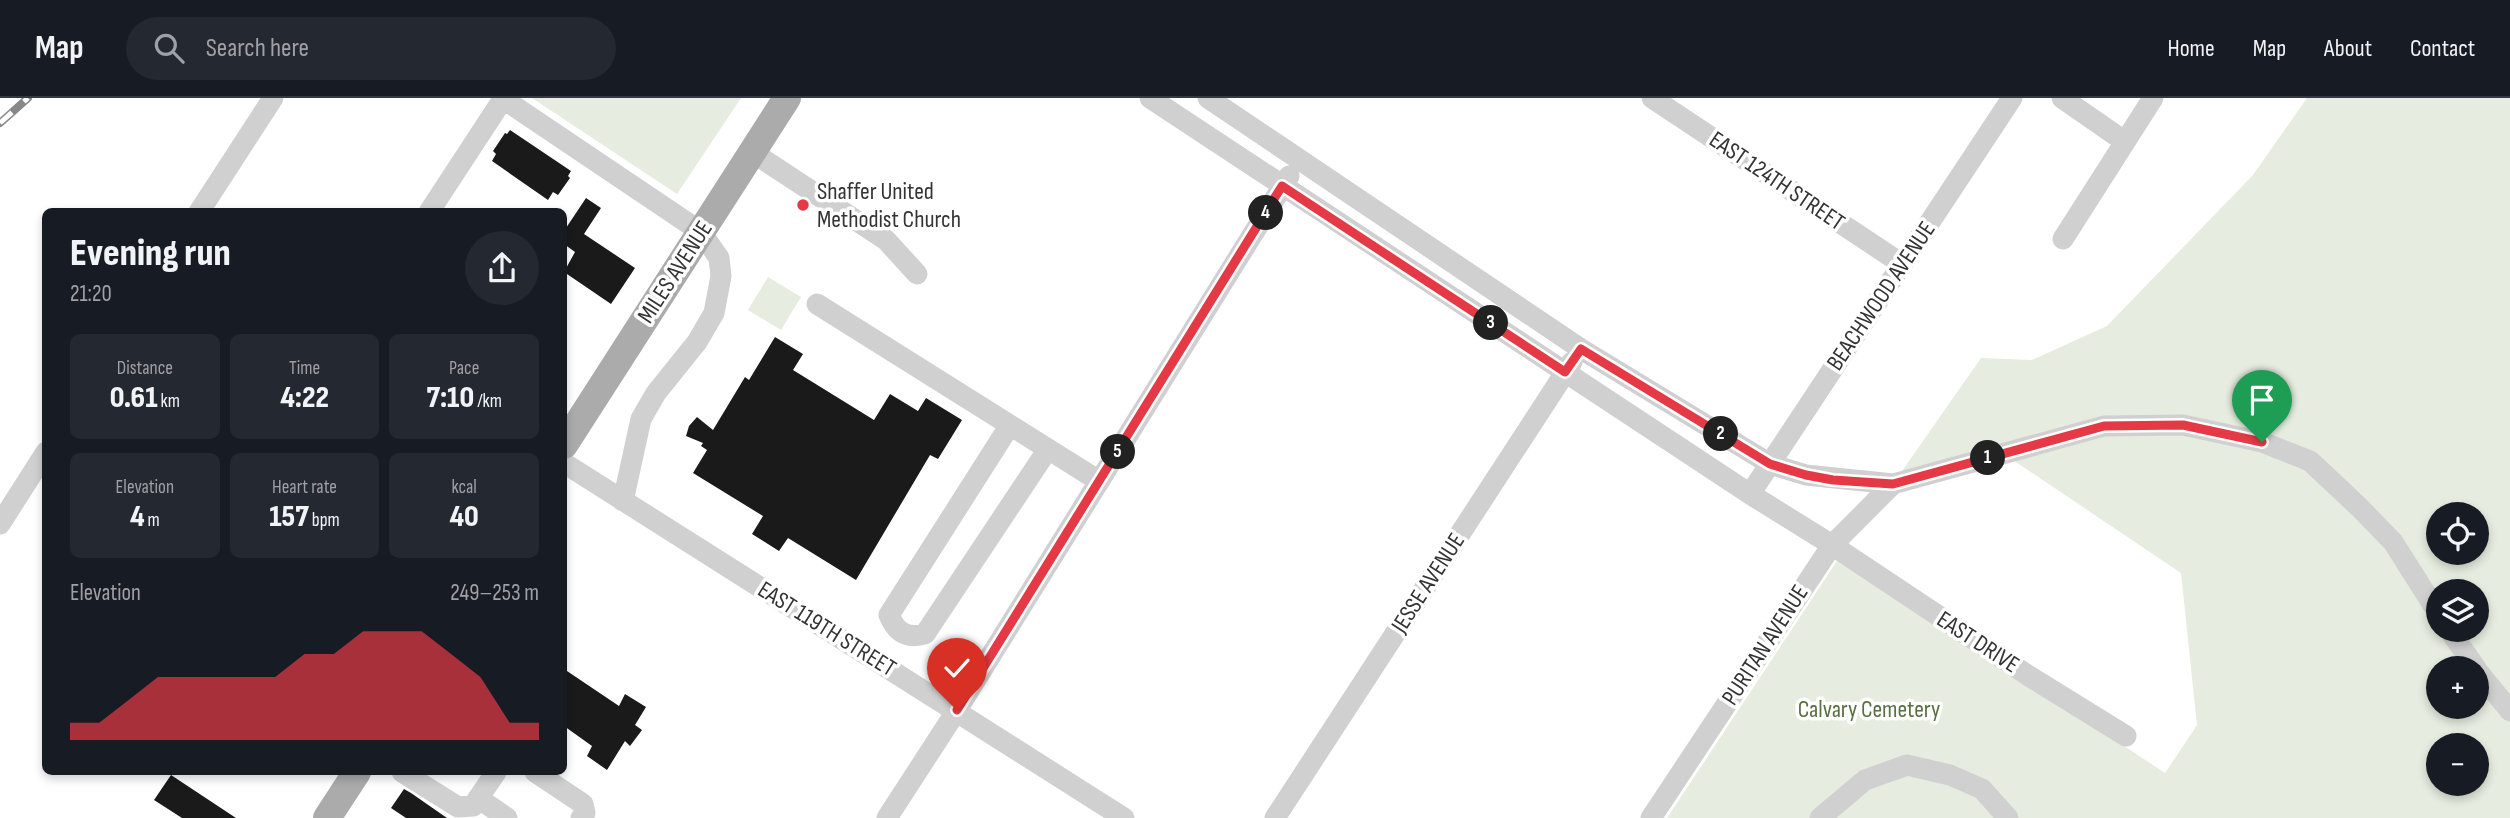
<!DOCTYPE html>
<html lang="en">
<head>
<meta charset="utf-8">
<style>
  body { margin:0; font-family:"Sofia Sans Condensed",sans-serif; background:#242831; color:#f1f3f6; height:100vh; display:flex; flex-direction:column; font-size:26px; white-space:nowrap }
  * { box-sizing:border-box; margin:0 }
  p { font-size:23px; color:#9ea1a6 }
  .icon { flex:none; width:38px; height:38px; fill:none; stroke:currentColor; stroke-width:2; stroke-linecap:round; stroke-linejoin:round }
  .map { position:relative; flex:1; overflow:hidden }
  .details { position:absolute; left:42px; top:110px; width:525px; height:567px; display:flex; flex-direction:column; background:#171b24; border-radius:10px; box-shadow:0 4px 10px #0003 }
  .details>* { flex:none }
  .tools { position:absolute; left:2426px; top:404px; display:grid; gap:14px }
  .tools a { display:grid; place-items:center; width:63px; height:63px; border-radius:50%; background:#171b24; box-shadow:0 4px 10px #0003; font-size:35px }
  .pin { position:absolute; display:grid; place-items:center; width:60px; height:60px; color:#fff; margin:-72px -30px; border-radius:50% 50% 50% 0; rotate:-45deg; box-shadow:0 0 7px #0007 }
  .pin .icon { rotate:45deg }
  .km { position:absolute; width:35px; height:35px; margin:-18px; border-radius:50%; background:#222; color:#fff; font-size:19px; line-height:35px; text-align:center }
  .round { display:grid; place-items:center; flex:none; width:74px; height:74px; border-radius:37px; background:#242831 }
  .headline { display:flex; align-items:center; justify-content:space-between; height:119px; padding:0 28px }
  h1 { font-size:38px; font-weight:800; line-height:52px }
  .figures { display:grid; grid-template-columns:repeat(3,1fr); gap:10px; height:119px; padding:7px 28px }
  .figures div { display:grid; align-content:center; border-radius:10px; background:#242831; text-align:center }
  .figures b { font-size:30px; font-weight:800 }
  .figures small { font-size:19px; font-weight:400 }
  .figures p { font-size:19px }
  .chart { height:196px; padding:14px 28px }
  .chart p { display:flex; justify-content:space-between }
  .chart svg { width:100%; height:126px; margin-top:7px; fill:#e63946; opacity:.7 }
  header { display:flex; align-items:center; gap:42px; box-sizing:border-box; height:98px; padding:0 35px; background:#171b24; border-bottom:2px solid #363941 }
  header strong { font-size:33px }
  nav { display:flex; gap:38px; margin-inline-start:auto; font-size:24px }
  .search { width:490px; height:63px; background:#242831; display:flex; align-items:center; gap:18px; box-sizing:border-box; padding:0 24px; border-radius:38px; color:#9ea1a6; font-size:26px }
  .map>svg:first-child { display:block }
  .green { fill:#e6ecdf; fill-rule:evenodd }
  .building { fill:#1a1a1a }
  .lines { fill:none; stroke-linecap:round; stroke-linejoin:round }
  .minor { stroke:#d0d0d0; stroke-width:21 }
  .major { stroke:#ababab; stroke-width:28 }
  .rail-casing { stroke:#888; stroke-width:8 }
  .rail { stroke:#fff; stroke-width:5; stroke-dasharray:16; stroke-linecap:butt }
  .route-casing { stroke:#fff; stroke-width:14 }
  .route { stroke:#e63946; stroke-width:9 }
  .poi-dot { fill:#e63946; stroke:#fff; stroke-width:2.5 }
  .labels { text-anchor:middle; dominant-baseline:central; stroke-width:7; stroke-linejoin:round; paint-order:stroke }
  .street-label { font-size:24px; fill:#333; stroke:#fff }
  .poi-label { font-size:24px; fill:#333; stroke:#fff; text-anchor:start }
  .park-label { font-size:24px; fill:#56703f; stroke:#fff }
</style>
</head>
<body>
<header>
<strong>Map</strong>
<div class="search"><svg class="icon" aria-label="search" viewBox="0 0 24 24"><circle cx="10" cy="10" r="6"/><path d="M15 15l6 6"/></svg>Search here</div>
<nav><a>Home</a><a>Map</a><a>About</a><a>Contact</a></nav>
</header>
<div class="map">
<svg width="2510" height="720" viewBox="0 0 2510 720">
  <rect width="100%" height="100%" fill="#fff"/>
  <path class="green" d="M532,0H741L677,96Z
    M2307,0H2510V720H1667L1839,460L2165,675L2197,627L2181,475L2004,356L1893,386L1981,260L2032,262L2107,228L2253,77ZM2438,416H2476V455H2438ZM2438,494H2476V532H2438ZM2438,570H2476V609H2438ZM2438,648H2476V686H2438Z
    M768,179L801,199L781,232L748,212Z"/>
  <path class="building" d="M510,32L571,73L568,78L570,80L558,97L553,94L548,102L492,63L496,56L493,53L505,35L507,36Z
    M586,100L601,110L584,136L635,170L611,206L564,174L575,154L564,146V133Z
    M775,239L803,256L793,272L874,322L890,296L918,313L926,300L962,322L938,361L930,357L856,482L788,440L779,453L752,436L763,418L693,375L707,352L701,348L703,345L686,338L689,328L697,319L713,332L745,279L749,282Z
    M564,571L619,608L625,596L646,609L635,627L642,632L630,648L625,643L607,672L587,658L592,648L564,628Z
    M171,677L236,720H182L154,702Z
    M404,691L411,695L447,720H406L391,710Z"/>
  <g class="lines">
    <path class="minor" d="M502,0L701,134L719,160L721,178L714,215L697,244L656,295L641,321L623,403
      M1150,0L1750,396L1832,447L2029,578L2126,638
      M1208,0L1581,251L1770,366L1806,377L1893,386L2104,328L2183,327L2262,344L2310,363L2360,410L2393,444L2438,515
      M1652,0L1902,166
      M2062,0L2124,43
      M752,54L886,142L917,176
      M199,114L273,0
      M429,114L503,1
      M2063,141L2153,0
      M817,206L1099,383
      M1010,327L889,517C896,534 907,541 925,536L1048,351
      M564,365L1124,720
      M1750,396L2012,0
      M0,426L46,354
      M2449,532L2476,570
      M2476,571L2510,613
      M402,674L458,709L473,708L496,674
      M535,674L583,706L585,715L581,720
      M478,700L507,720
      M887,720L957,612L1289,78
      M1275,720L1572,264
      M1651,720L1832,447L1893,386
      M1820,720L1865,682L1907,667L1950,677L1982,691L2008,720"/>
    <path class="major" d="M564,347L787,0
      M327,720L357,674"/>
    <defs>
      <path id="rail" d="M0,25L28,0"/>
    </defs>
    <use href="#rail" class="rail-casing"/>
    <use href="#rail" class="rail"/>
  </g>
  <g class="lines">
    <defs>
      <path id="route" d="M957,612L1282,88L1565,274L1581,251L1770,366L1806,377L1833,382L1893,386L2104,328L2183,327L2262,344"/>
    </defs>
    <use href="#route" class="route-casing"/>
    <use href="#route" class="route"/>
  </g>
  <circle class="poi-dot" cx="803" cy="107" r="7"/>
  <g class="labels">
    <g class="street-label">
      <text transform="translate(1777 83) rotate(34)">EAST 124TH STREET</text>
      <text transform="translate(675 174) rotate(-57)">MILES AVENUE</text>
      <text transform="translate(1881 198) rotate(-56)">BEACHWOOD AVENUE</text>
      <text transform="translate(1428 485) rotate(-57)">JESSE AVENUE</text>
      <text transform="translate(827 531) rotate(32)">EAST 119TH STREET</text>
      <text transform="translate(1978 544) rotate(33)">EAST DRIVE</text>
      <text transform="translate(1765 547) rotate(-57)">PURITAN AVENUE</text>
    </g>
    <g class="poi-label">
      <text x="817" y="93">Shaffer United<tspan x="817" dy="28">Methodist Church</tspan></text>
    </g>
    <g class="park-label">
      <text x="1869" y="611">Calvary Cemetery</text>
    </g>
  </g>
</svg>
<div class="tools">
<a><svg class="icon" aria-label="locate" viewBox="0 0 24 24"><circle cx="12" cy="12" r="6"/><path d="M12 2v4M12 18v4M2 12h4M18 12h4"/></svg></a>
<a><svg class="icon" aria-label="layers" viewBox="0 0 24 24"><path d="M12 4l9 5-9 5-9-5zM3 14l9 5 9-5"/></svg></a>
<a>+</a>
<a>−</a>
</div>
<div class="pin" style="left:2262px;top:344px;background:#1e9e55"><svg class="icon" aria-label="arrive" viewBox="0 0 24 24"><path d="M6 21V4h12l-3 4 3 4H6"/></svg></div>
<div class="pin" style="left:957px;top:612px;background:#d93025"><svg class="icon" aria-label="check" viewBox="0 0 24 24"><path d="M5 12l5 5 9-10"/></svg></div>
<b class="km" style="left:1988px;top:360px">1</b>
<b class="km" style="left:1721px;top:336px">2</b>
<b class="km" style="left:1491px;top:225px">3</b>
<b class="km" style="left:1266px;top:115px">4</b>
<b class="km" style="left:1118px;top:354px">5</b>
<section class="details">
<div class="headline"><div><h1>Evening run</h1><p>21:20</p></div><a class="round"><svg class="icon" aria-label="share" viewBox="0 0 24 24"><path d="M12 15V3M7 8l5-5 5 5M5 13v7h14v-7"/></svg></a></div>
<div class="figures">
<div><p>Distance</p><b>0.61<small> km</small></b></div>
<div><p>Time</p><b>4:22</b></div>
<div><p>Pace</p><b>7:10<small> /km</small></b></div>
</div>
<div class="figures">
<div><p>Elevation</p><b>4<small> m</small></b></div>
<div><p>Heart rate</p><b>157<small> bpm</small></b></div>
<div><p>kcal</p><b>40</b></div>
</div>
<div class="chart"><p><span>Elevation</span>249–253 m</p>
<svg viewBox="0 0 160 44" preserveAspectRatio="none"><path d="M0 44V38L10 38L20 30L30 22L40 22L50 22L60 22L70 22L80 14L90 14L100 6L110 6L120 6L130 14L140 22L150 38L160 38V44z"/></svg>
</div>
</section>
</div>
</body>
</html>
